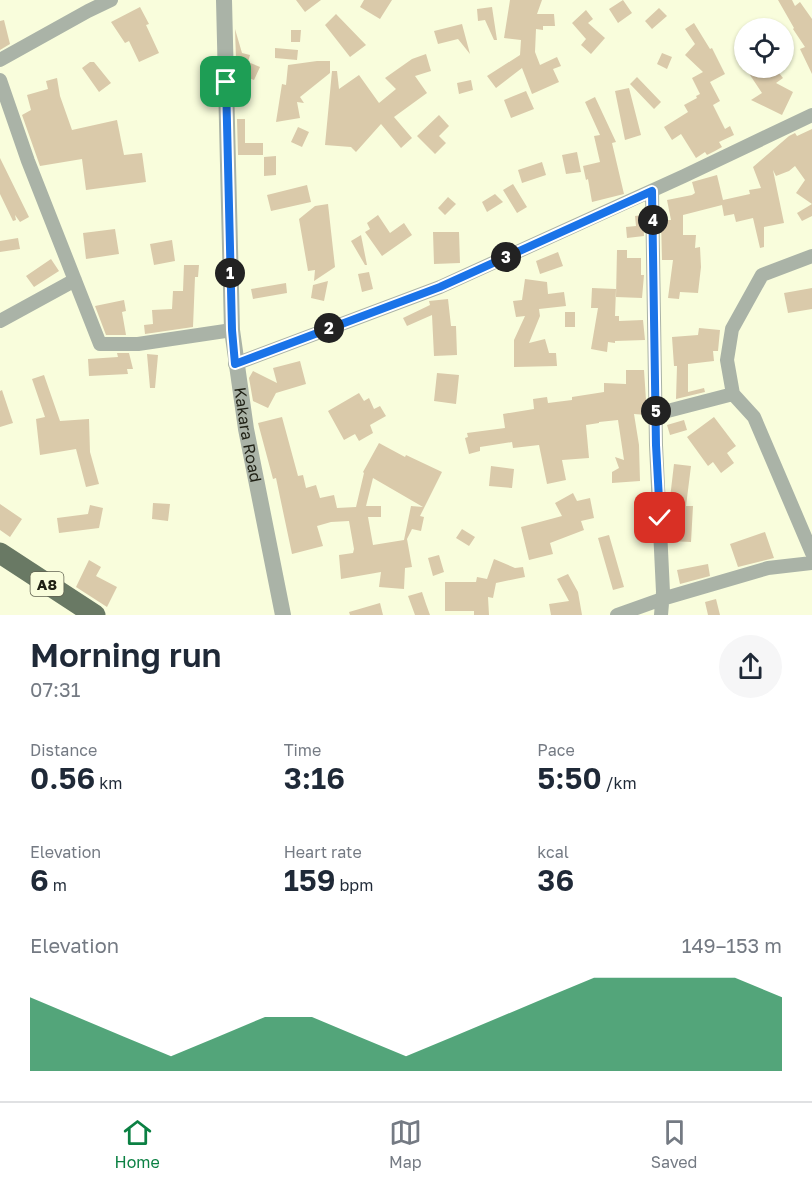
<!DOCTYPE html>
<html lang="en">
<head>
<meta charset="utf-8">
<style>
  body { margin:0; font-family:"Golos Text",sans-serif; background:#f6f6f7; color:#1f2937; height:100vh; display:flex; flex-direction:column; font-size:22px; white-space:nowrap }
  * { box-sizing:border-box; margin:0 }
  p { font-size:20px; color:#747a83 }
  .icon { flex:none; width:33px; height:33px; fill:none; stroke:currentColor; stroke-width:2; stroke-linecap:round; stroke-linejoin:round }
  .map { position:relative; height:615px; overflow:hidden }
  .panel { display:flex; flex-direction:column; background:#fff; flex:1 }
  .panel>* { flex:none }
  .controls { position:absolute; left:734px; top:18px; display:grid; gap:12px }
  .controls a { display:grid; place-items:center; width:60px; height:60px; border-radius:50%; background:#fff; box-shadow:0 2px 4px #0004; font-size:30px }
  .pin { position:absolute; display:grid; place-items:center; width:51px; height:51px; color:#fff; margin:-26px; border-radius:12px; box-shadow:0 3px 9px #0006 }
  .km { position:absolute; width:30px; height:30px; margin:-15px; border-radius:50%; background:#222; color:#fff; font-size:16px; line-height:30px; text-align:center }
  .round { display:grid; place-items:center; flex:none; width:63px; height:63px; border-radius:32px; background:#f6f6f7 }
  .overview { display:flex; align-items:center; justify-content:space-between; height:102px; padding:0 30px }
  h1 { font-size:33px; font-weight:600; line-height:45px }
  .figures { display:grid; grid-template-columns:repeat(3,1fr); gap:9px; height:102px; padding:6px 30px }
  .figures div { display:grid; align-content:center }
  .figures b { font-size:30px; font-weight:600 }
  .figures small { font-size:16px; font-weight:400 }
  .figures p { font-size:16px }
  .chart { height:168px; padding:12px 30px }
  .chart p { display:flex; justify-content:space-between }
  .chart svg { width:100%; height:108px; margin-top:6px; fill:#0b8043; opacity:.7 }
  .tabs { display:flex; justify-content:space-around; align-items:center; height:84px; border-top:2px solid #e0e1e3; background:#fff; font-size:16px; color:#747a83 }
  .tabs a { display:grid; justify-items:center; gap:3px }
  .tabs .active { color:#0b8043 }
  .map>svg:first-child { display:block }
  .building { fill:#dacaaa; fill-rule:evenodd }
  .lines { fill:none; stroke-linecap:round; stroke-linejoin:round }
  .minor { stroke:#aab3a7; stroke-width:14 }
  .tertiary { stroke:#aab3a7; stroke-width:16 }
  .primary { stroke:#697964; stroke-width:21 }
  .route-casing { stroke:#fff; stroke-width:12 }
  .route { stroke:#1a73e8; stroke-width:8 }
  .labels { text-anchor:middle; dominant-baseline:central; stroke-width:4.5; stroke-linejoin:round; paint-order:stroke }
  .shield { fill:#f9fddc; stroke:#606250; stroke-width:1.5 }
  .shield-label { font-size:15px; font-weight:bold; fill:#1f2014 }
  .street-label { font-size:16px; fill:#1f2014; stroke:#f9fddc }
</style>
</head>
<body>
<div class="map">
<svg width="812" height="615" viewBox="0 0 812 615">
  <rect width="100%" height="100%" fill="#f9fddc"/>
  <path class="building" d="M296,0H321L305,12Z
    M364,0H392L380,19L360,7Z
    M510,0H542L537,14H554L555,26H543V30L536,29L535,52L540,65L557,57L561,66L553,69L559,82L532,94L522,68L496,88L487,76L520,55L521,40L504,38Z
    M623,0L632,13L618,23L609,9Z
    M778,0H792L795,6L800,2L812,19V74L800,49L805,47L793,29L794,28Z
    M140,7L149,24L146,25L159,53L139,62L129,41L125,43L111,22Z
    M492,7L497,40H494L485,20L478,21L477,9Z
    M659,8L667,16L652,29L645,21Z
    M586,10L593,19L588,23L605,38L591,54L581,45L586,39L572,23Z
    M336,14L366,45L350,57L325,25Z
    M4,20L10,44L0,50V21Z
    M694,23L710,49L712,48L725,74L710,82L720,101L713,105L725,129L730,126L734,135L719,142L722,147L715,151L707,155L705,152L696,158L681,134L672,140L664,127L688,112L684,105L697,98L696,96L700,94L692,78L703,72L685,55L695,44L685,29Z
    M462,24L470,54L458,39L438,44L434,31Z
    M235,29L242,53L250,55L248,62L260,67L254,80L249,78L245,91L237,89Z
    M291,30H301L300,42H291Z
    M275,48L298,50L297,60L275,58Z
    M662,53L672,57L667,69L657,64Z
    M426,54L431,71L415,76L427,93L394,117L412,138L401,148L381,124L356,152L351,147L325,145L332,71H337L339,89L359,75L379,103L396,89L385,78L412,59Z
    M317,61H330V73L300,97L304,103L297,102L300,118L276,122L282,84L286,85L288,65Z
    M90,62H94L111,83L99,92L82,68Z
    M759,68H775L783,78L776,83L793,92L782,115L751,100L762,93L750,75Z
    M637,77L661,102L654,109L630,84Z
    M57,78L60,96L72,130L117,120L124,155L142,153L146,182L86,190L82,159L40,166L22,115L31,110L27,95L48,89L46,81Z
    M471,80L473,90L459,94L457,83Z
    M629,88L641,135L625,140L615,91Z
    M526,91L534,109L511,118L504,100Z
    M595,97L616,142L612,143L624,194L592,202L588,179L586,180L583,166L600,162L594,136L600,135L585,102Z
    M439,115L449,126L439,136L446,143L435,154L417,136Z
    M237,119H245V143H263V155H238Z
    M298,127L309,132L302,147L291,142Z
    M812,129V204L796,193L805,180L795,166L789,171L776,176L773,170L784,223L764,227V247L760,248L753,218L736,222L734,214L724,216L722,205L683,215V235H696L695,248L700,247L701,267L698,293L680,292L679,299L668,298L673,260H662L661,220H671L667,200L692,195L695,193L692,182L717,175L723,200L750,194L749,190L761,188L753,167L789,136L795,133L797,136Z
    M577,152L581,172L566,174L562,155Z
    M276,156V175L264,176V157Z
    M0,158L29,217L20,222L15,215L16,220L13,221L0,194Z
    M542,162L546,175L522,183L518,170Z
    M513,184L527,207L517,213L503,190Z
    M307,185L311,202L271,211L267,195Z
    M495,194L503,202L487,212L482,202Z
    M448,197L456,204L445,215L438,208Z
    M328,204L335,267L314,281L315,270L308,271L299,219L315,206Z
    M812,204V216L802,221L797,213Z
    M378,215L390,233L404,223L412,235L382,256L365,232L370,229L367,223Z
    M643,215L644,236L627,238L626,227L636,226L635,216Z
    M115,229L119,254L86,259L83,233Z
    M433,232H459L460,263L434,264Z
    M361,235L367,265H365L351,241Z
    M18,238L20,249L0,252V241Z
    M172,240L175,261L154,265L150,244Z
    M617,250H627V258H641V275H644L642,298L616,297Z
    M558,252L563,266L540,274L536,261Z
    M51,259L59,271L34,287L26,276Z
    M184,265H199L198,277H195L193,327L145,334L144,325L153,324L152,310L172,309L173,291H183Z
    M369,272L373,289L362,292L358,274Z
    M525,279L547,282L548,294L564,292L566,306L539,309L540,316L529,343L545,339L549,353H556L557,366L514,367V340L525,316L516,317L513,301L522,300Z
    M328,281L324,301L311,298L313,285Z
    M286,283L287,293L253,299L251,289Z
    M592,288L616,289L615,316H619V321L643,320L645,340L615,341V343L608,342L607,352L591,349L598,308H591Z
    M812,288V309L788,313L784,293Z
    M448,299L451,326H456L457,355L434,356L432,315L407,326L403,318L430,305L429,301Z
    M124,300L126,311L122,312L126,335H106L95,306Z
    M565,312H575V327H565Z
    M699,328L720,330L718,351H713L714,361L688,364V392L704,388L705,392L676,399L677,366H674L672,337L698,335Z
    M117,353H129L133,369H127L128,374L89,376L88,359L118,357Z
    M147,354L158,355L155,388H150Z
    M300,361L306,384L276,393L268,408L253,401L249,378L253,371L277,383L273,368Z
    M626,370H644L647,415L634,414L639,445L640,481L612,483V472L619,468L615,457L624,460L618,420L599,422V423L586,425L589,458L562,460L566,480L547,484L539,445L513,448L512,442L480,447V451L469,454L465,438L468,437L467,433L505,428L503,414L534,409L533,399L547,397L548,403L572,400V397L604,392V383L626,384Z
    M437,373L459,375L456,404L434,401Z
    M44,375L60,421L89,419L90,452L99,484L86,487L76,449L40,455L36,419L45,417L32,379Z
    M2,390L13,423L0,427V391Z
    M359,393L364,401L369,398L374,409L380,406L386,416L370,425L373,433L359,441L355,434L344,440L328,411Z
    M282,417L298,476L303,475L306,488L316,485L320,498L334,495L337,508L356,507L364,473L363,472L379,443L405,457L406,455L442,472L420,516L424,517L421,531L412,529L407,539L412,567L405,568L404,589L379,587L381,572L341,579L339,555L353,553L354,549L349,521L331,522L317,526L323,546L292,554L276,478L273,479L258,423ZM373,478L423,507L411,506L404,540L373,545L368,517H381V506H366Z
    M714,417L736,446L727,453L734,463L721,473L713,462L708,466L687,437Z
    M684,420L687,430L670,435L667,425Z
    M674,464L691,466L686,506H693L691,542L671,541L673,499L670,498Z
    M491,466L514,469L512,488L489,486Z
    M573,493L577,501L590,498L594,518L581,521L584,530L550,543L553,554L529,560L521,527L562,516L555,503Z
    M153,503L170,504L168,521L152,519Z
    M0,504L22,519L10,537L0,530Z
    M90,505L103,508L99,528L59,533L57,518L88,514Z
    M462,529L475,537L469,546L456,538Z
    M765,532L774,558L738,567L730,544Z
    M609,535L624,587L613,590L598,538Z
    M439,555L444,572L433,576L428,558Z
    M494,559L515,568L523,567L525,577L496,583L493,598L488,597L489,615H474V611H445V582H476L477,577L487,579Z
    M89,560L101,567L96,576L117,587L107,607L76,587Z
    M708,564L710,576L680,584L677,570Z
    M568,574L578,592L582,615H551L549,604L569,601L557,579Z
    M422,592L426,604L430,615H415L408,596Z
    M716,599L720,615H708L705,602Z
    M380,603L383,615H350L349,612Z"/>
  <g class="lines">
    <path class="minor" d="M0,60L88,11L111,0
      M0,80L28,161L100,344H138L232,330
      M652,191L656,445L663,592L661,615
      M812,256L762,275L732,329L727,360L733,394L754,417L812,553
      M0,321L75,280
      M235,364L440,287L684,176L812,115
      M656,414L733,394
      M617,615L662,599L768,568L812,563"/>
    <path class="tertiary" id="s1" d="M224,0L232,330L246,429L283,615"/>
    <path class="primary" d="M0,553L95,615"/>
  </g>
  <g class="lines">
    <defs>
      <path id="route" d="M226,82L232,330L235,364L440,287L652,191L656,445L660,518"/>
    </defs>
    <use href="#route" class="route-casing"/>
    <use href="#route" class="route"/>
  </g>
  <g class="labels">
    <rect class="shield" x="30.5" y="572" width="33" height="24" rx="4.5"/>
    <g class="shield-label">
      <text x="47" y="584">A8</text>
    </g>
    <g class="street-label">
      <text stroke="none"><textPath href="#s1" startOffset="436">Kakara Road</textPath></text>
    </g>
  </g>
</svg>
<div class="controls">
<a><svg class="icon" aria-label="locate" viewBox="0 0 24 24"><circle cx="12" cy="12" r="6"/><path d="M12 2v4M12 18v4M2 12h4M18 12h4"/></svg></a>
</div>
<div class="pin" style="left:226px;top:82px;background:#1e9e55"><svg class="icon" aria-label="arrive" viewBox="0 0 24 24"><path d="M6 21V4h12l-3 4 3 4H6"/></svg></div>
<div class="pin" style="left:660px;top:518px;background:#d93025"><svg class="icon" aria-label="check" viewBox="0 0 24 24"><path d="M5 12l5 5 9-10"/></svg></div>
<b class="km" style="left:230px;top:273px">1</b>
<b class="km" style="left:329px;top:328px">2</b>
<b class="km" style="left:506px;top:257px">3</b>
<b class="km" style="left:653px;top:220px">4</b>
<b class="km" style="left:656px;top:411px">5</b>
</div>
<section class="panel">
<div class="overview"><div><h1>Morning run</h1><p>07:31</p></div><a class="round"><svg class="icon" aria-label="share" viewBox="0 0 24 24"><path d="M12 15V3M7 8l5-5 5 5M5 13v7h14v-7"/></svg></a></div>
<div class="figures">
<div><p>Distance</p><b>0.56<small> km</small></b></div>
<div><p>Time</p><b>3:16</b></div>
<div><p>Pace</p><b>5:50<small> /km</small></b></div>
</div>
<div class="figures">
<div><p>Elevation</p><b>6<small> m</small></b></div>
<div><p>Heart rate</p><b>159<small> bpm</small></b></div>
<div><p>kcal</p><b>36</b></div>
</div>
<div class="chart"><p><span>Elevation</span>149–153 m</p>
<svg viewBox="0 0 160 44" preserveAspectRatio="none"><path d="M0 44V14L10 22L20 30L30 38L40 30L50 22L60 22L70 30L80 38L90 30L100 22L110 14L120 6L130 6L140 6L150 6L160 14V44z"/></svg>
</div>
</section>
<nav class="tabs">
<a class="active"><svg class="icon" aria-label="home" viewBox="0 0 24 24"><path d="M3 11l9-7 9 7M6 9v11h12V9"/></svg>Home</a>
<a><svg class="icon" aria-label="map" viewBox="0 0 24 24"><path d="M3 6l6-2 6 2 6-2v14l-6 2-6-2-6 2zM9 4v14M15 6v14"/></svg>Map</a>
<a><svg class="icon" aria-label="saved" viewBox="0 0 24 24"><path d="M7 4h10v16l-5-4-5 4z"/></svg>Saved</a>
</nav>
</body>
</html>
